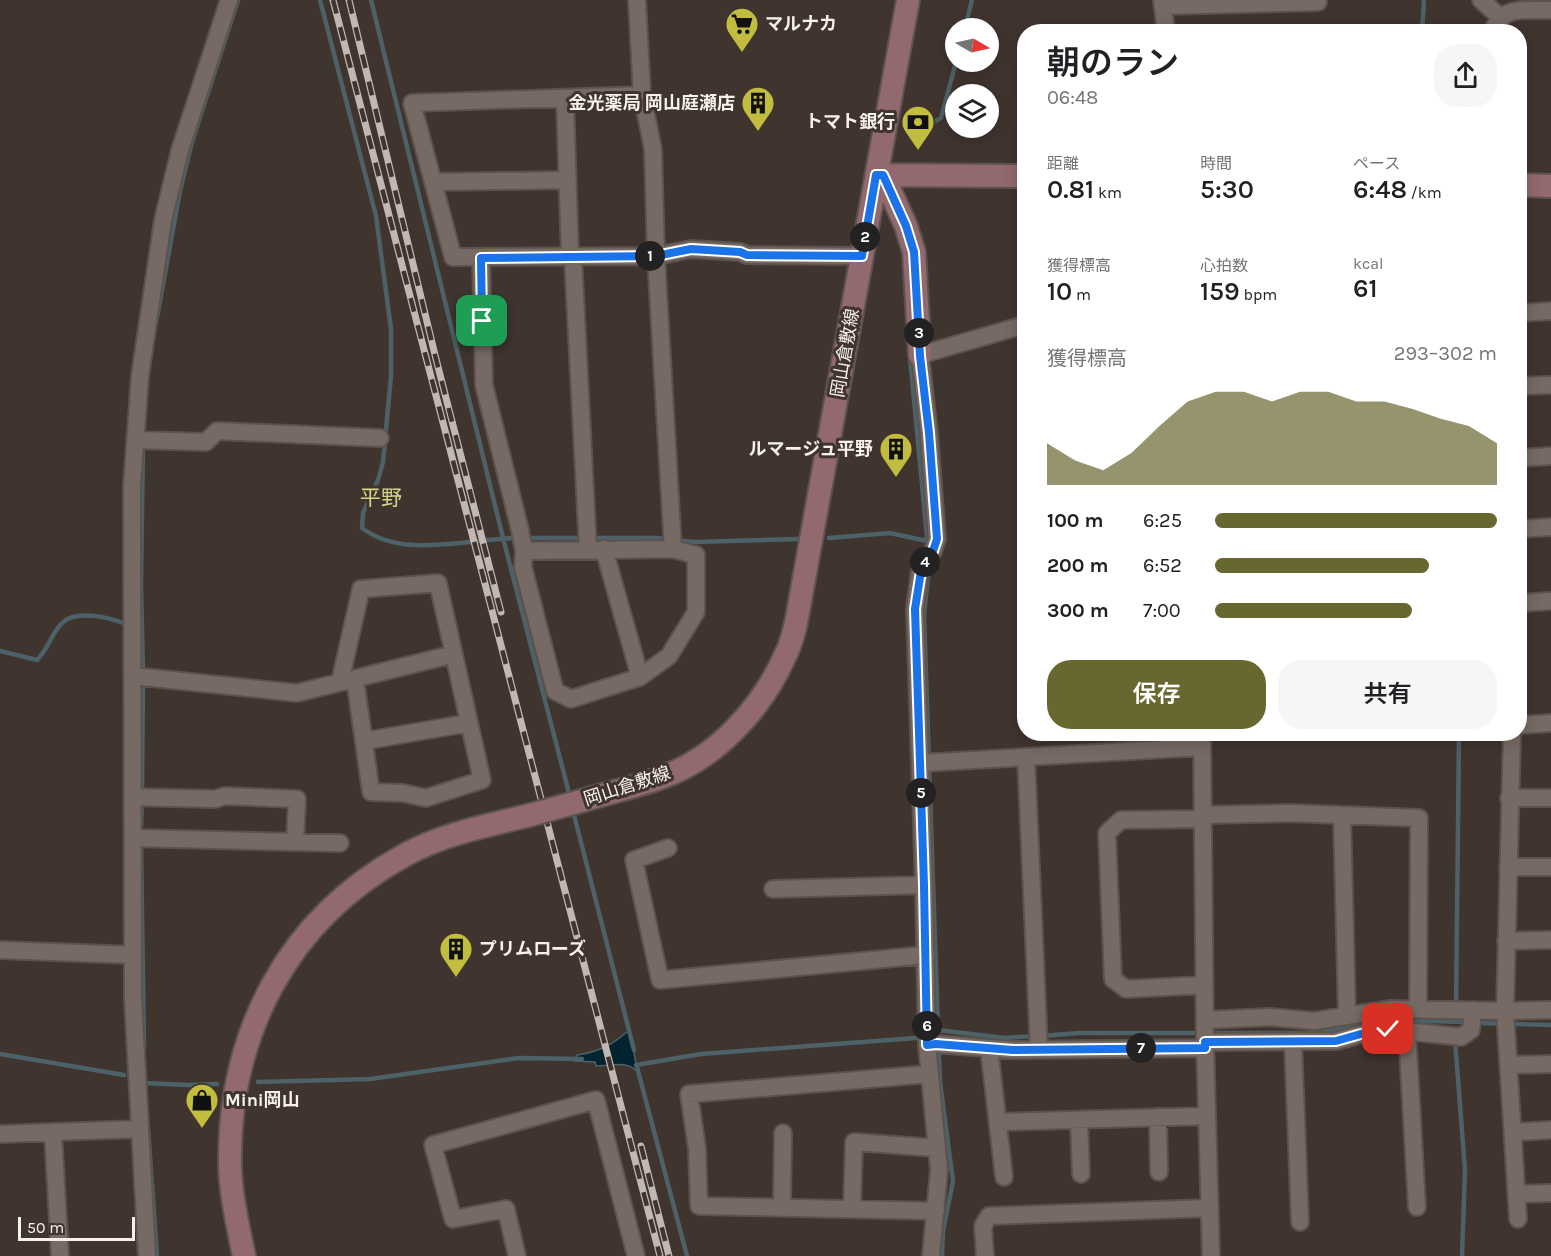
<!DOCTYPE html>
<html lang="ja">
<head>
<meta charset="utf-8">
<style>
  body { margin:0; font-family:Karla,"Noto Sans JP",sans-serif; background:#f6f6f6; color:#202124; height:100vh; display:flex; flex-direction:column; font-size:22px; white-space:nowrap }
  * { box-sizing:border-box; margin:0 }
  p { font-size:20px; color:#757577 }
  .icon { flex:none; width:33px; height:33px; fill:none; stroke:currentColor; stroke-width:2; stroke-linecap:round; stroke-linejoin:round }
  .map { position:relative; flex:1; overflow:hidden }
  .side { position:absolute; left:1017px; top:24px; width:510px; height:717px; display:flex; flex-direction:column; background:#fff; border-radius:24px; box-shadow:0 3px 15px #0003 }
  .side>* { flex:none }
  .needle { width:39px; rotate:99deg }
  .tools { position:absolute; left:945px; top:18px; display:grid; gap:12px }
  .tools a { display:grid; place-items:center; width:54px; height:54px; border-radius:50%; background:#fff; box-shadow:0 3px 15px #0003; font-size:30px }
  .scale { position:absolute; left:18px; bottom:15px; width:117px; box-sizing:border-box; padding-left:6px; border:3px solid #f7f0ec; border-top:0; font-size:16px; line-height:21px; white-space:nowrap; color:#f7f0ec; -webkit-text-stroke:4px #40342f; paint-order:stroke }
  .pin { position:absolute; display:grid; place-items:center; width:51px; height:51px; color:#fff; margin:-26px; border-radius:12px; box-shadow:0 3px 9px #0006 }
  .km { position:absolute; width:30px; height:30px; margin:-15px; border-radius:50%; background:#222; color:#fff; font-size:16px; line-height:30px; text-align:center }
  .round { display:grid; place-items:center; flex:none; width:63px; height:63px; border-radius:24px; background:#f6f6f6 }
  .overview { display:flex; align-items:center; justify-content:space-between; height:102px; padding:0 30px }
  h1 { font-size:33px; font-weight:600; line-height:45px }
  .metrics { display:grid; grid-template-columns:repeat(3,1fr); gap:9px; height:102px; padding:6px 30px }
  .metrics div { display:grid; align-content:center }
  .metrics b { font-size:26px; font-weight:600 }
  .metrics small { font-size:16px; font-weight:400 }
  .metrics p { font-size:16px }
  .chart { height:168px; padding:12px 30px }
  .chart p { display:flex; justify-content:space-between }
  .chart svg { width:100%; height:108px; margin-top:6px; fill:#696730; opacity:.7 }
  .action { display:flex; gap:12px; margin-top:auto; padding:12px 30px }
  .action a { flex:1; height:69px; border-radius:24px; background:#696730; color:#fff; font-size:24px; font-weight:600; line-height:69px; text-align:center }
  .action a+a { background:#f6f6f6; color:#202124 }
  ul { padding:0 30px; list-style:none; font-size:20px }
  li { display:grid; grid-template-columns:96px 72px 1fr; align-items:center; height:45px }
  li i { height:15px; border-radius:8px; background:#696730 }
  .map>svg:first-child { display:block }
  .water { fill:#022430; stroke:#4c6168; stroke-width:1.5 }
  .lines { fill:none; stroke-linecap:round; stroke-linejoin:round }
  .stream { stroke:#4c6168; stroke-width:4.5 }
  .street-casing { stroke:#5d534e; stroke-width:20 }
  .secondary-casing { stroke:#5d534e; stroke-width:26 }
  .street { stroke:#776a64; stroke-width:16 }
  .secondary { stroke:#91696e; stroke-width:22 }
  .rail-casing { stroke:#c1b8b4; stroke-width:7 }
  .rail { stroke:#40342f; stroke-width:4.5; stroke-dasharray:14; stroke-linecap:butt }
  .secondary-bridge-casing { stroke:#5d534e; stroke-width:26; stroke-linecap:butt }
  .secondary-bridge { stroke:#91696e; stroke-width:22 }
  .route-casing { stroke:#fff; stroke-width:12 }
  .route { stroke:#1a73e8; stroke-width:8 }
  .labels { text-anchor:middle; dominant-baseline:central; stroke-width:6; stroke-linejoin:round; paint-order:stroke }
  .poi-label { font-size:18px; font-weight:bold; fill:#f7f0ec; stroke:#40342f; text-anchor:start }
  .street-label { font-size:18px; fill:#f7f0ec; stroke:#40342f }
  .quarter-label { font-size:21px; fill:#d6d586; stroke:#40342f }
</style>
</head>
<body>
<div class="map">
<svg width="1551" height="1256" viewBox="0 0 1551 1256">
  <rect width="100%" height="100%" fill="#40342f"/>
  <path class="water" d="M629,1030L638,1072C626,1060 612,1066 596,1066L595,1062L575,1061L577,1055C598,1052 613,1045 629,1030Z"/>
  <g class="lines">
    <path class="stream" d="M320,0L376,216L391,329V376L383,462L378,480L363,513L362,528C404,560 469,538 517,538
      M371,0L503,538L570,797
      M965,28L972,0
      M1422,32L1424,0
      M911,139L921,129L941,118L956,62
      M156,323L180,191L192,142L238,0
      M910,357L928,548
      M526,538H583
      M592,538H656L695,542L799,539
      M829,538L890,533L927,541
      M929,568L924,614L938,1030L940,1082L953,1181L943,1231L942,1256
      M0,651L37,660C48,649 51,635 61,624C75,608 112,618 128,625
      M143,673L141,585L143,444
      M142,793L143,681
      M573,811L634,1050
      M141,826L142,801
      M141,843L144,1048
      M1456,1008L1459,734
      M1476,1023L1551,1025
      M1042,1036L1079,1033H1319L1383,1020L1467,1022
      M1455,1040L1465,1170L1462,1256
      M0,1054L124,1075
      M636,1065L701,1054L916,1038L938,1030L1005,1038L1034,1036
      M637,1067L687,1256
      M258,1082L370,1079L519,1058L582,1059
      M145,1083L188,1085L217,1084
      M148,1128L157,1256"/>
    <defs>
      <path id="street" d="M637,0L642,95L653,149L656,256L673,549
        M1162,0L1166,32
        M1481,0L1500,17
        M1163,6L1318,2
        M1492,32C1503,4 1525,11 1551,10
        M642,95L412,103L453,257L656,256L691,249L740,252L747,255L862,256
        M565,98L570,257
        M433,182L567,180
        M573,257L588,550
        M481,258L484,385L520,530L524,551L523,567L555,691L571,699L640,677L669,656L696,612V555L673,549L524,551
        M1520,313L1551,311
        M1520,386L1551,385
        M136,440L206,442L217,431L380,438
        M1520,458L1551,456
        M1520,529L1551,527
        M604,549L640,677
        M1520,603L1551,601
        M133,676L297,693L454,654
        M340,682L361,589L438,583L482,780L426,798L403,793L371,792L355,679
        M1520,725L1551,723
        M1202,734L1205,1042L1211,1256
        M1512,734L1505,1011L1551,1010
        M364,741L469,723
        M1026,757L1039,1050
        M920,763L1201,747
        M133,797L215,799L225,796L297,799L295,842
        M1509,798H1551
        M1202,815L1290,813L1419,818L1418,1009
        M1342,815L1347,1016
        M1202,819L1121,820L1107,833L1113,979L1126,989L1204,985
        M134,838L340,843
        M668,848L634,860L660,980L926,955
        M1508,867H1551
        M773,889L924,885
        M1506,941L1551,940
        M0,950L133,955
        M1205,1020L1270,1017L1314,1021L1391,1009L1505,1011L1518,1219
        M1407,1031L1417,1207
        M1205,1042L1336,1041L1368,1032L1388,1029L1461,1037L1471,1030L1473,1010
        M1293,1042L1300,1222
        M927,1045L936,1044L1013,1050L1205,1048
        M989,1048L1004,1177
        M1509,1065L1551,1064
        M929,1074L689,1094L697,1148L699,1206L936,1211
        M1158,1117L1159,1172
        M1079,1120L1081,1174
        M998,1122L1207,1116
        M53,1132L60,1256
        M1513,1132L1551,1130
        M0,1134L139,1129
        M1517,1194L1551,1193
        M782,1208L783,1133
        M852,1209L854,1142L937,1148
        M147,1256L133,998L132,486L140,376L163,220L180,150L229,0
        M517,1256L506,1209L453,1219L433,1145L596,1100L636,1256
        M931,1256L939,1170L927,1045L924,885L915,609L920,571L933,551L937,539L929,433L920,355L1024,325
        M985,1256L983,1226L989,1216L1210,1208"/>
      <path id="secondary" d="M1520,185L1551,186
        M920,355L914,252L906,226L883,175L1024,176
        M581,801C607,793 635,787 660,778C716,759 762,708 785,656C795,636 798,612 802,590L908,0
        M244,1256C238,1226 231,1197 230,1166C228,1034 287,919 405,855C444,833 491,825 534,814"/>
    </defs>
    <use href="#street" class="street-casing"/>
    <use href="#secondary" class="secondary-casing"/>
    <use href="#street" class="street"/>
    <use href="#secondary" class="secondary"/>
    <defs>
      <path id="rail" d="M333,0L660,1256
        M349,0L436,359L501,612
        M641,1146L669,1256"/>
    </defs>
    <use href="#rail" class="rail-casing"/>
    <use href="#rail" class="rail"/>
    <defs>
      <path id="secondary-bridge" d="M534,814L581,801"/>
    </defs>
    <use href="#secondary-bridge" class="secondary-bridge-casing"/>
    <use href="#secondary-bridge" class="secondary-bridge"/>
  </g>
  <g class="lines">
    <defs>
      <path id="route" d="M482,321L481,258L656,256L691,249L740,252L747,255L862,256L876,175H883L906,226L914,252L920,356L929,433L937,539L933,551L921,571L915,609L924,885L927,1045L936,1044L1013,1050L1205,1048V1042L1336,1041L1368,1032L1388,1029"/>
    </defs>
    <use href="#route" class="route-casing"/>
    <use href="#route" class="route"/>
  </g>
  <defs>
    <symbol id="supermarket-pin" viewBox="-11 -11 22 30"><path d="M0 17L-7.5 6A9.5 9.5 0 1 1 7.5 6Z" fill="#c2bd3f" stroke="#40342f"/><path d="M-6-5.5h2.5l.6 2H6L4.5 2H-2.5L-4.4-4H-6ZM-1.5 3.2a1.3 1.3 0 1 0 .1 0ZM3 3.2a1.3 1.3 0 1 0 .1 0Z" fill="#111"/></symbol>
    <symbol id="building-pin" viewBox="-11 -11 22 30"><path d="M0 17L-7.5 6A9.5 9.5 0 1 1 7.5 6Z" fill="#c2bd3f" stroke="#40342f"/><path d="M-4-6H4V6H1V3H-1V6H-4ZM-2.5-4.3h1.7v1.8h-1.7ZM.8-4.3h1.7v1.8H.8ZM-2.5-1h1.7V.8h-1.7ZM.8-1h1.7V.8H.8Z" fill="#111"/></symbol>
    <symbol id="bank-pin" viewBox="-11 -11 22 30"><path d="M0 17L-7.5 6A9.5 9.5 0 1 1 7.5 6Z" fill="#c2bd3f" stroke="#40342f"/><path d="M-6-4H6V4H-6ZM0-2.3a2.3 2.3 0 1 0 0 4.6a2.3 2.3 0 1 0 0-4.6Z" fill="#111"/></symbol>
    <symbol id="shop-pin" viewBox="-11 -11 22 30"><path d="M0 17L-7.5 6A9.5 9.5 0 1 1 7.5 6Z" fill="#c2bd3f" stroke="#40342f"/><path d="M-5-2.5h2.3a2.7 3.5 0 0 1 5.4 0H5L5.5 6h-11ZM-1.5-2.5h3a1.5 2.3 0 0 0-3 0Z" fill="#111"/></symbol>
  </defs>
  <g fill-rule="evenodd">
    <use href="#supermarket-pin" x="723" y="5" width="38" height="52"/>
    <use href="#building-pin" x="739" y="84" width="38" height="52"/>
    <use href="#bank-pin" x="899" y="103" width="38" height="52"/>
    <use href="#building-pin" x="877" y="430" width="38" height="52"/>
    <use href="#building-pin" x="437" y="930" width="38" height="52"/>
    <use href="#shop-pin" x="183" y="1081" width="38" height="52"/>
  </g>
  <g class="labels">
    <g class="poi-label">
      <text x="765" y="24">マルナカ</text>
      <text x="735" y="103" text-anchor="end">金光薬局 岡山庭瀬店</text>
      <text x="895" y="122" text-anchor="end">トマト銀行</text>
      <text x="873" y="449" text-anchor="end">ルマージュ平野</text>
      <text x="479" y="949">プリムローズ</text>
      <text x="225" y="1100">Mini岡山</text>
    </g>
    <g class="street-label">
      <text transform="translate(845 353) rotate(-80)">岡山倉敷線</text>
      <text transform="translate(627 786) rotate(-18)">岡山倉敷線</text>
    </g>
    <g class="quarter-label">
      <text x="381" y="498">平野</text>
    </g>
  </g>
</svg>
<div class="tools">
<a><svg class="needle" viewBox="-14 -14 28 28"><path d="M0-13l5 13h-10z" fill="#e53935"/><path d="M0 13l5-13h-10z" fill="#757577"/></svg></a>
<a><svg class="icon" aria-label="layers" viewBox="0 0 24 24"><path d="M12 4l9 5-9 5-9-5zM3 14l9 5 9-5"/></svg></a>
</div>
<div class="scale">50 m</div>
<div class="pin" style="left:482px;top:321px;background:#1e9e55"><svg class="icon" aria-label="arrive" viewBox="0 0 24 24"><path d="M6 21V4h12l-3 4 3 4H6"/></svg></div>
<div class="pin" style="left:1388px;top:1029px;background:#d93025"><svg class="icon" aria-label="check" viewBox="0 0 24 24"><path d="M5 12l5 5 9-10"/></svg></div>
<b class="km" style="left:650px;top:256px">1</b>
<b class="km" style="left:865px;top:237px">2</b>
<b class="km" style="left:919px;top:333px">3</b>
<b class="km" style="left:925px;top:562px">4</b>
<b class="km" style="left:921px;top:793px">5</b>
<b class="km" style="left:927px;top:1026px">6</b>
<b class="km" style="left:1141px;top:1048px">7</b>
<section class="side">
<div class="overview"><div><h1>朝のラン</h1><p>06:48</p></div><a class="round"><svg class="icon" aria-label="share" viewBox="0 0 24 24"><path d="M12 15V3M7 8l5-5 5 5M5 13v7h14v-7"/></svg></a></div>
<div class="metrics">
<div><p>距離</p><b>0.81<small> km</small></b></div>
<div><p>時間</p><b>5:30</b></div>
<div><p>ペース</p><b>6:48<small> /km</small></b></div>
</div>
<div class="metrics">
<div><p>獲得標高</p><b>10<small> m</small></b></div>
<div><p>心拍数</p><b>159<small> bpm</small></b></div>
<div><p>kcal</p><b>61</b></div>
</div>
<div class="chart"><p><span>獲得標高</span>293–302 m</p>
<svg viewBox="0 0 160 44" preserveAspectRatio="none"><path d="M0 44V27L10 34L20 38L30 31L40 20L50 10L60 6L70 6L80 10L90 6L100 6L110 10L120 10L130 13L140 17L150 20L160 27V44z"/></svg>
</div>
<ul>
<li><b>100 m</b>6:25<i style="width:100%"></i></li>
<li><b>200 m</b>6:52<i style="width:76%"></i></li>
<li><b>300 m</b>7:00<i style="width:70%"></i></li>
</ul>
<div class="action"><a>保存</a><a>共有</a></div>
</section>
</div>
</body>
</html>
